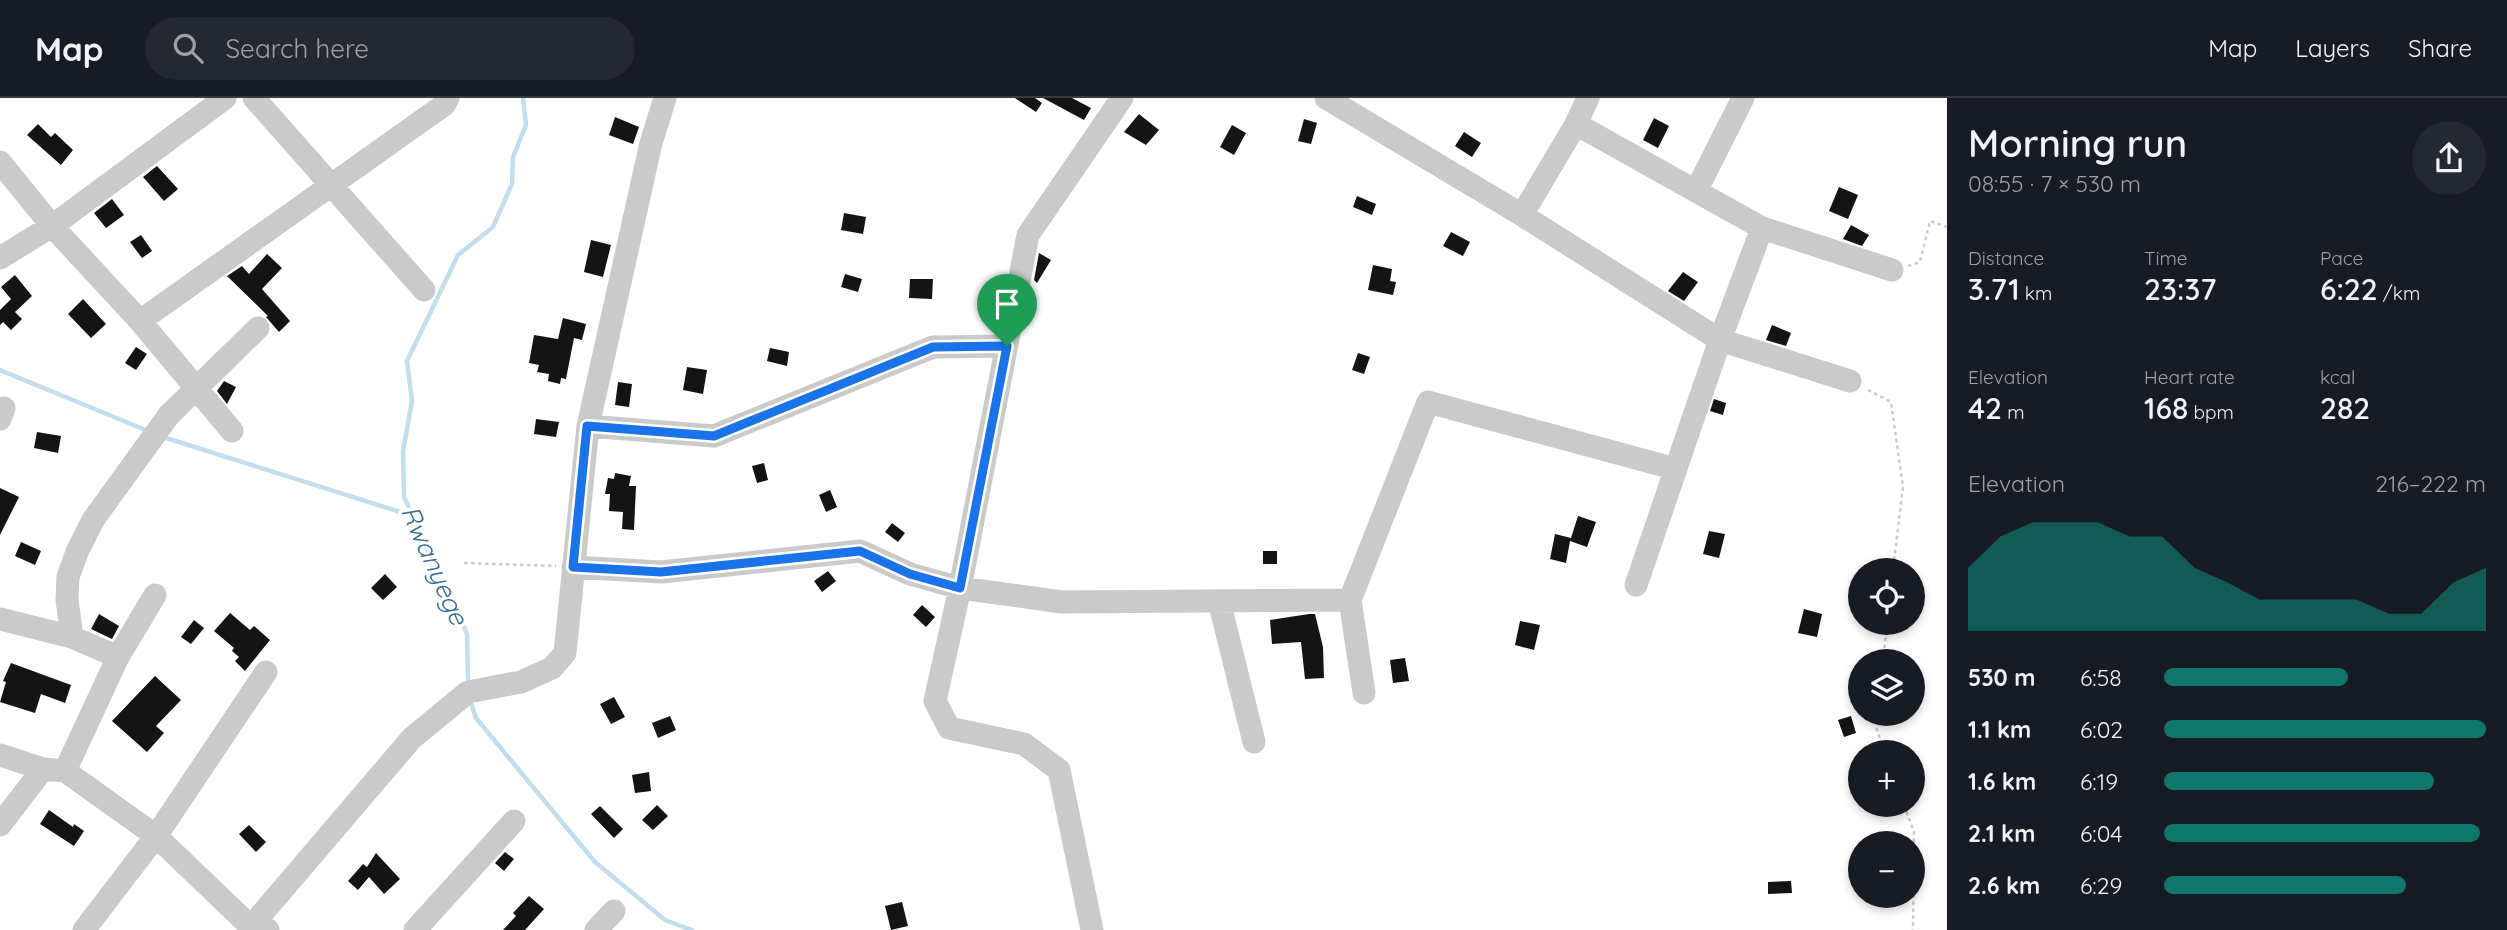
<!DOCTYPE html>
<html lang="en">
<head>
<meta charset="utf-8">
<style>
  body { margin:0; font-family:Quicksand,sans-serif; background:#242831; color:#f1f3f6; height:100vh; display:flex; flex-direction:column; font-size:26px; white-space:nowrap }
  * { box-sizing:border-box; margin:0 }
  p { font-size:23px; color:#9ea1a6 }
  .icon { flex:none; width:38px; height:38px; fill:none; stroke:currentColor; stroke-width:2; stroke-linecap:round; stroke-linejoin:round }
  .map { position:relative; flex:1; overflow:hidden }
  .side { display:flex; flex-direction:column; background:#171b24; width:560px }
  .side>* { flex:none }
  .fabs { position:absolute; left:1848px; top:460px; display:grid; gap:14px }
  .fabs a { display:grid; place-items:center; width:77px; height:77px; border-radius:50%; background:#171b24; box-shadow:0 4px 10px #0003; font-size:35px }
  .pin { position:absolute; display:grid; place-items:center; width:60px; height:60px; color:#fff; margin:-72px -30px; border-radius:50% 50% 50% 0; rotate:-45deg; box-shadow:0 0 7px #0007 }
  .pin .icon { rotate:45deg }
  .round { display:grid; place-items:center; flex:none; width:74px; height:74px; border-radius:37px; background:#242831 }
  .overview { display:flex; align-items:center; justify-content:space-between; height:119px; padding:0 21px }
  h1 { font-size:38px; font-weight:600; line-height:52px }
  .figures { display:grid; grid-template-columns:repeat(3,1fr); gap:10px; height:119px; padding:7px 21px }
  .figures div { display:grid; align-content:center }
  .figures b { font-size:30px; font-weight:600 }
  .figures small { font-size:19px; font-weight:400 }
  .figures p { font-size:19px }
  .chart { height:196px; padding:14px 21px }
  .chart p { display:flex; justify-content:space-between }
  .chart svg { width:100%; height:126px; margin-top:7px; fill:#0f766e; opacity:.7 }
  ul { padding:0 21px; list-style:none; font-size:23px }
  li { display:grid; grid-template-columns:112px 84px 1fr; align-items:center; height:52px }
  li i { height:18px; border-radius:9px; background:#0f766e }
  header { display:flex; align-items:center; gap:42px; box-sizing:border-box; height:98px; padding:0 35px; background:#171b24; border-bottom:2px solid #363941 }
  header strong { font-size:33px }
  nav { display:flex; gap:38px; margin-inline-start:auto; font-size:24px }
  .search { width:490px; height:63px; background:#242831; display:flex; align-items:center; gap:18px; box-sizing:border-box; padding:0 24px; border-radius:38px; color:#9ea1a6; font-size:26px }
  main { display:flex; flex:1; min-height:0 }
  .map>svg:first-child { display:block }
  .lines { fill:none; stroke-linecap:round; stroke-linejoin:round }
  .stream { stroke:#c3ddee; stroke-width:4.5 }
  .building { fill:#141414 }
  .path { stroke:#cacaca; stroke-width:2.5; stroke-dasharray:3.5 3.5; stroke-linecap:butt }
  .minor { stroke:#cacaca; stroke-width:23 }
  .route-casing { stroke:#fff; stroke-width:14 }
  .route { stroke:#1a73e8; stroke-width:9 }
  .labels { text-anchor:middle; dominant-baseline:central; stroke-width:7; stroke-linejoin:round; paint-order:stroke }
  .water-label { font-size:26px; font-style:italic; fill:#356f95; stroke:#fff }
</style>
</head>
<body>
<header>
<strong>Map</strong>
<div class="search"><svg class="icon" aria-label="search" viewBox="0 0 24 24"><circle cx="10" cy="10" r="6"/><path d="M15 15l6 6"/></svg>Search here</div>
<nav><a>Map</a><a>Layers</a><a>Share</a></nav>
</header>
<main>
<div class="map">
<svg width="1947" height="832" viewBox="0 0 1947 832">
  <rect width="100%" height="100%" fill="#fff"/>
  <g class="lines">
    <path class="stream" d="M0,272L148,333
      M163,339L413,418
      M468,586L467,536L404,399L403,353L412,303L407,263L458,157L493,129L512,86L513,59L526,27L523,0
      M470,602L476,620L595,764L665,822L692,832"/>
  </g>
  <path class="building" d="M1015,0H1035L1042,5L1036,14Z
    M1043,0H1072L1091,10L1084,22Z
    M1139,16L1159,32L1146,47L1124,34Z
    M615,19L639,29L633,46L609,37Z
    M1654,20L1669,28L1658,50L1643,42Z
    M1304,21L1317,25L1311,46L1298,43Z
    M38,26L51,39L55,35L73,52L61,67L27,37Z
    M1232,27L1246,35L1234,57L1220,49Z
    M1464,34L1481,45L1472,59L1455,48Z
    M157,68L178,91L164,103L143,79Z
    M1839,89L1858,97L1848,121L1829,113Z
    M1357,98L1376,106L1372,117L1353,109Z
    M112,101L124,117L106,130L94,115Z
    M844,115L866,119L863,136L841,132Z
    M1851,127L1869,137L1862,148L1843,141Z
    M1451,134L1470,144L1463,158L1443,148Z
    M141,137L152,153L142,160L130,144Z
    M591,142L611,147L603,179L584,174Z
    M1039,155L1051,162L1037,185L1034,182Z
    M267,156L282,170L262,191L290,223L279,234L266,219L268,218L227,178L242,168L249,176Z
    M1373,167L1392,171L1390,183L1396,184L1393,197L1368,192Z
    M1683,174L1698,184L1684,203L1668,193Z
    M845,176L862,181L858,194L841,189Z
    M15,177L32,198L15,214L22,221L11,232L3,224L0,227V212L11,201L1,189Z
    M910,181H933L932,201L909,200Z
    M83,201L106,226L91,240L68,216Z
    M563,220L586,226L582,242L574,240L566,281L561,280L560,286L548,283L549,276L537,274L539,267L529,265L534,237L558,241Z
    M1772,227L1791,235L1786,248L1766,242Z
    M136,249L147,256L136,272L125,265Z
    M770,250L789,254L787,268L767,263Z
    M1358,255L1370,259L1364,276L1352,272Z
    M687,269L707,272L703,296L683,292Z
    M224,283L236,289L227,306L217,293Z
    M618,284L632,286L629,309L615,307Z
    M1714,301L1726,305L1723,317L1710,313Z
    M536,321L559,324L556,339L534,336Z
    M37,334L61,338L58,355L34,350Z
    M764,365L768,382L757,385L752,368Z
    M615,375L631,378L629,388H636L634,432L622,431L623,414L609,413L610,396H605L608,380L614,381Z
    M0,390L19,399L0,437Z
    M830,392L837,409L826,414L819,397Z
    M1578,418L1596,424L1587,449L1570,443L1566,465L1550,461L1555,436L1571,440Z
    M892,425L905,435L898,444L885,434Z
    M1709,433L1725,436L1719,460L1703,456Z
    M21,444L41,453L35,467L15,458Z
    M1263,453H1277V466H1263Z
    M828,473L836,483L822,494L814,483Z
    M385,476L397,489L383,502L371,490Z
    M922,507L935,519L926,529L913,517Z
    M1804,511L1822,516L1817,539L1798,535Z
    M230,515L250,532L254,528L270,542L245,573L235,563L239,559L232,553L234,550L214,533Z
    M99,516L119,528L112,541L91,531Z
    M1309,516H1315L1323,549L1324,580L1305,581L1301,544L1272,546L1270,522Z
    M194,522L204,530L191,546L181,539Z
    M1520,523L1540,527L1534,552L1515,547Z
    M1405,560L1409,583L1393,585L1390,562Z
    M11,565L71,587L65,605L41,596L35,615L0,604L6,584L3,583Z
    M155,578L181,602L156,628L164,635L147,654L112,623Z
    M614,599L625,619L611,626L600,606Z
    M670,618L676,632L658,640L652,625Z
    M1851,618L1856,635L1844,639L1838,622Z
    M649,674L651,693L635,695L632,677Z
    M657,707L668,718L653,732L642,722Z
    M600,708L623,731L614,740L591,716Z
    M49,712L73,729L74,726L84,733L74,748L40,726Z
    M249,727L266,744L256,754L239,736Z
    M505,754L514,761L504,773L495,765Z
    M376,755L400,781L384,796L369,779L358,792L348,783L363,766L367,769Z
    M1791,783L1792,795L1768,796V784Z
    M529,798L544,811L525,832H503L516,818L513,815Z
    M902,804L908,828L891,832L885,808Z"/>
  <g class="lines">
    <path class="path" d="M1908,168L1920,164L1930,123L1947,129
      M1868,292L1891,304L1903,389L1893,472
      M464,465L556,468
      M1883,564L1887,525
      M1877,616L1876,629L1885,654
      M1904,707L1914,734L1913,832"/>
    <path class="minor" d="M254,0L424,192
      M1326,0L1522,117L1720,242L1850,283
      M1576,26L1762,130L1892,172
      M0,64L52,128L140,223L232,333
      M1696,93L1743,0
      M1522,117L1576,26L1588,0
      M0,160L52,128L225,0
      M140,223L444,7L448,0
      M0,321L4,310
      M588,328L714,338L933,249L1007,248
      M573,469L661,474L860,453L910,476L960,490L1062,504L1350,502
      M1636,487L1720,242L1762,130
      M1219,503L1254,644
      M0,521L72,539L118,559
      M72,539L67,502L68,479L77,454L93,422L169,317L258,230
      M1364,595L1350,502L1428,304L1676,371
      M0,657L43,671L65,673L156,738L250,828L268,832
      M65,673L118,559L155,497
      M0,727L43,671
      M84,832L156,738L266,574
      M248,832L412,640L468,594L521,584L552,570L565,555L588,328L651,45L665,0
      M415,832L514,723
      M596,832L614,813
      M1092,832L1059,672L1024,646L949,630L935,603L960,490L1028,137L1122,0"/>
  </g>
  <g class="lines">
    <defs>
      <path id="route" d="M1007,248L960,490L910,476L860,453L661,474L573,469L587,328L714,338L933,249Z"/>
    </defs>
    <use href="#route" class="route-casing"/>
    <use href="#route" class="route"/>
  </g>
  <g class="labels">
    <g class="water-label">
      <text transform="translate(435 467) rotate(66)">Rwanyege</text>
    </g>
  </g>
</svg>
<div class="fabs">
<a><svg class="icon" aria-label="locate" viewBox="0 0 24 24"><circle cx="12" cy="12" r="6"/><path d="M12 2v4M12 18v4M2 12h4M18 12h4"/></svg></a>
<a><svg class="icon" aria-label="layers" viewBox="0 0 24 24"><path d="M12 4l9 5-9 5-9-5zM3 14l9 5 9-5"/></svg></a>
<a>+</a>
<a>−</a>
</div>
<div class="pin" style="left:1007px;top:248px;background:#1e9e55"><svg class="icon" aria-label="arrive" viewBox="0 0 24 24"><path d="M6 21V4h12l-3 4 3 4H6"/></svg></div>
</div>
<section class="side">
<div class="overview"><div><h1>Morning run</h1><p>08:55 · 7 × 530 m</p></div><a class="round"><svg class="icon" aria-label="share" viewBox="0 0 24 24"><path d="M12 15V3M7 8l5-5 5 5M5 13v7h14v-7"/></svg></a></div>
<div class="figures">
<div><p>Distance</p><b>3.71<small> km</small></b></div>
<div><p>Time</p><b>23:37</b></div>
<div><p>Pace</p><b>6:22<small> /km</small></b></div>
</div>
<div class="figures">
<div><p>Elevation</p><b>42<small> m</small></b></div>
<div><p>Heart rate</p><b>168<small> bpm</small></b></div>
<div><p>kcal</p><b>282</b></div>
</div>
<div class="chart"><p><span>Elevation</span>216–222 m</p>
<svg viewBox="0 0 160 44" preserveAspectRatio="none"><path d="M0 44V22L10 11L20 6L30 6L40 6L50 11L60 11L70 22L80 27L90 33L100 33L110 33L120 33L130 38L140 38L150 27L160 22V44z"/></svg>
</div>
<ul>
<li><b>530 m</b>6:58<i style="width:57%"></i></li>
<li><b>1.1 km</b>6:02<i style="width:100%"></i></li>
<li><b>1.6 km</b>6:19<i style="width:84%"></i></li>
<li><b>2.1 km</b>6:04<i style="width:98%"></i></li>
<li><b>2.6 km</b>6:29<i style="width:75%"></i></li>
</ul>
</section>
</main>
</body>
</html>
